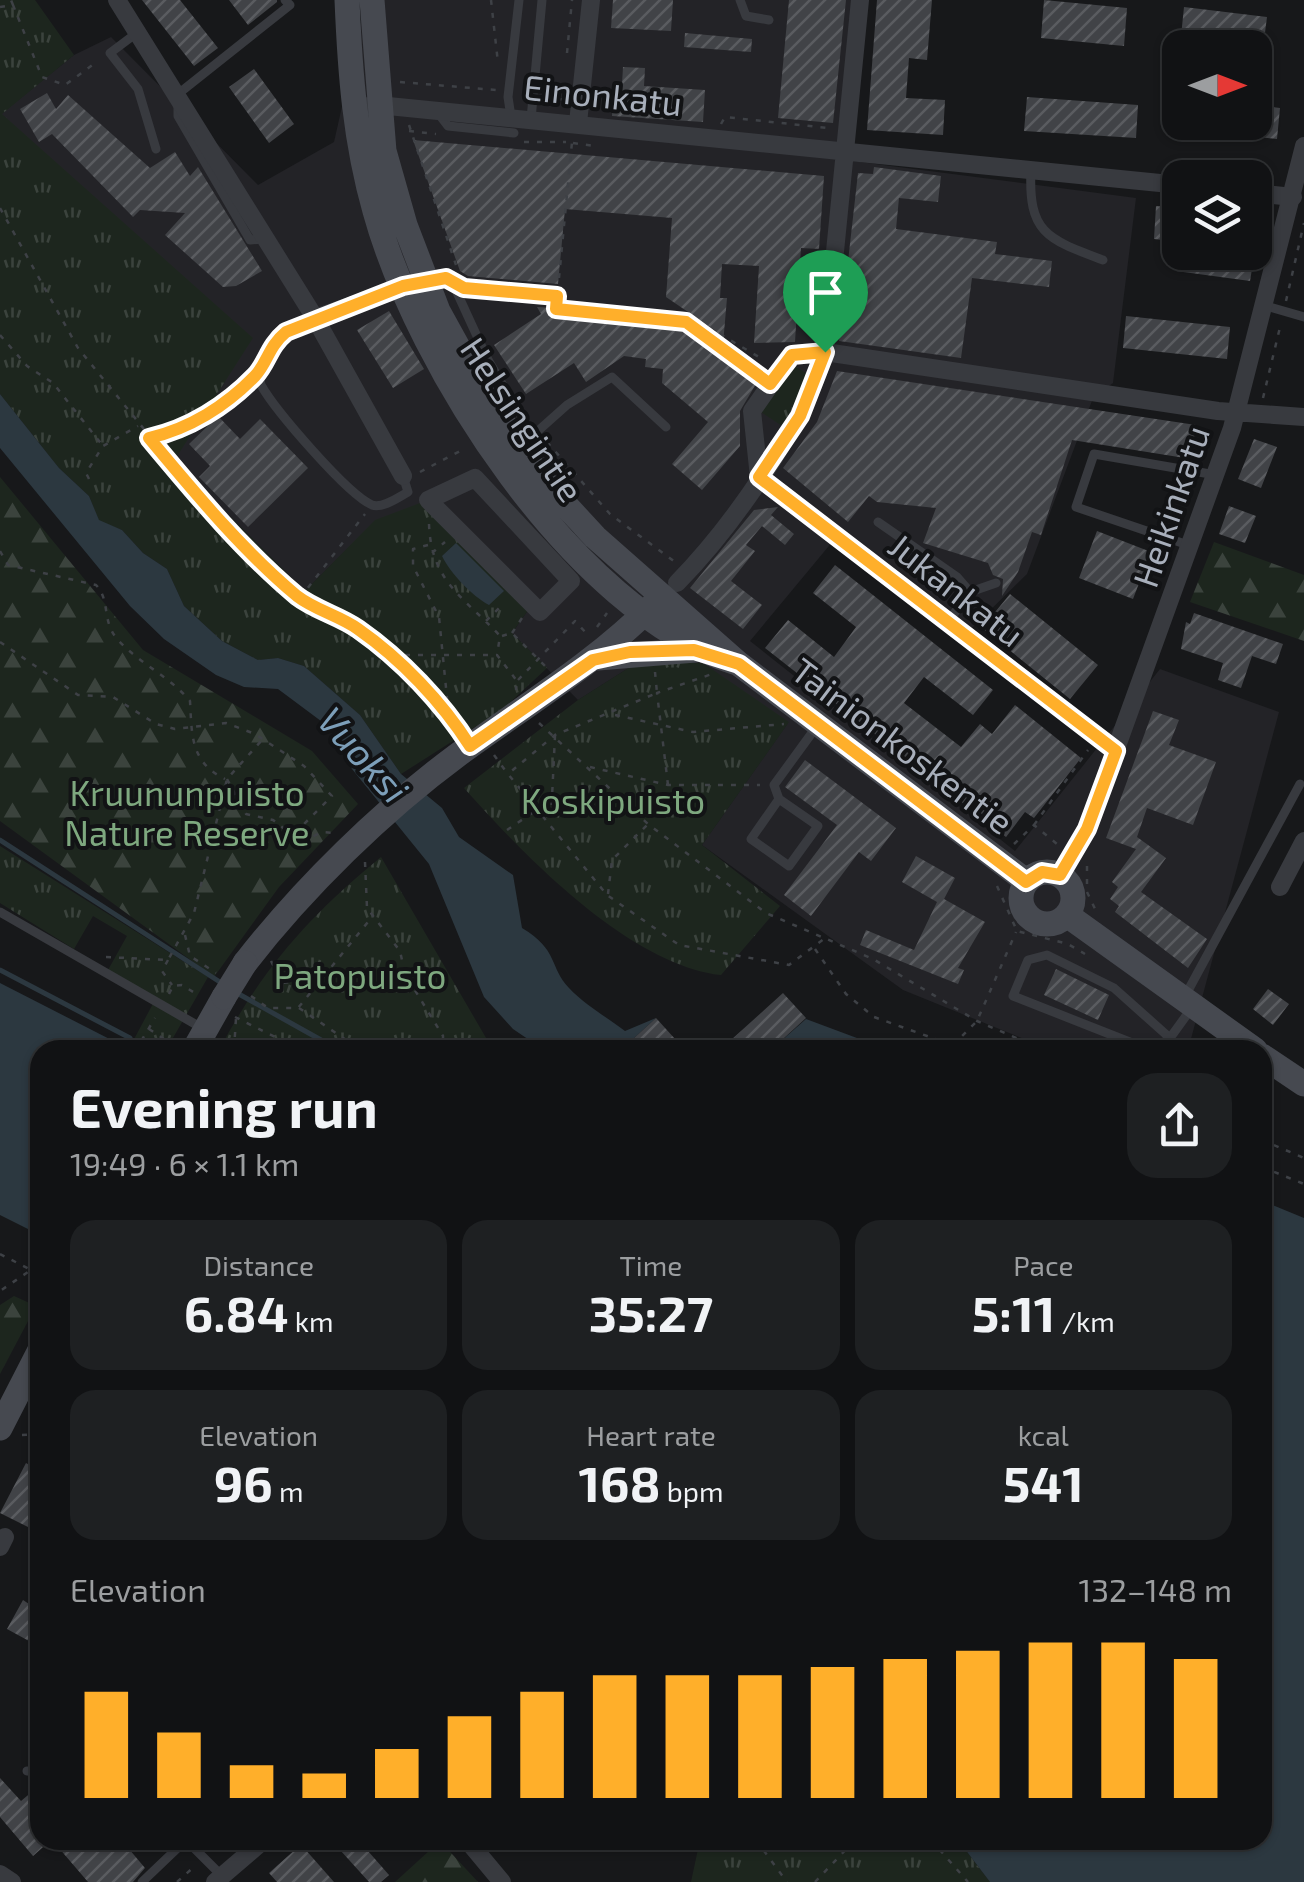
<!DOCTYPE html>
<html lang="en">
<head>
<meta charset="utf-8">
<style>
  body { margin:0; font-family:"Exo 2",sans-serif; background:#1e2022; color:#f1f3f6; height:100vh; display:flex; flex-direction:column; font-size:38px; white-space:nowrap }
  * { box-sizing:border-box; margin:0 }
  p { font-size:32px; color:#9c9ea0 }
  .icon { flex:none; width:55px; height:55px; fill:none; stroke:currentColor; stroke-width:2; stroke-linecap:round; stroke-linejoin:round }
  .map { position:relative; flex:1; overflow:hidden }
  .details { position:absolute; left:30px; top:1040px; width:1242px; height:810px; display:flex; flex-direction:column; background:#111214; border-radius:30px; box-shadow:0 2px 8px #0004,0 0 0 2px #303234 }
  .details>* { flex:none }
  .needle { width:65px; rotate:90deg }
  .controls { position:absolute; left:1162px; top:30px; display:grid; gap:20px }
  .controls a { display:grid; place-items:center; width:110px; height:110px; border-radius:20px; background:#111214; box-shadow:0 2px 8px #0004,0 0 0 2px #303234; font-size:50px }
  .pin { position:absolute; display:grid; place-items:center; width:85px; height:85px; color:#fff; margin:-102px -42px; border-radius:50% 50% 50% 0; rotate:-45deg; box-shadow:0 0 10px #0007 }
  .pin .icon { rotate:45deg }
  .round { display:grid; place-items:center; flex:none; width:105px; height:105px; border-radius:30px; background:#1e2022 }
  .summary { display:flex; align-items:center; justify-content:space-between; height:170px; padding:0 40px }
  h1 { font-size:55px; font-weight:700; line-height:75px }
  .figures { display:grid; grid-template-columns:repeat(3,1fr); gap:15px; height:170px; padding:10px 40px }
  .figures div { display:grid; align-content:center; border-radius:25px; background:#1e2022; text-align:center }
  .figures b { font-size:50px; font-weight:700 }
  .figures small { font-size:28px; font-weight:400 }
  .figures p { font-size:28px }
  .chart { height:280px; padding:20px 40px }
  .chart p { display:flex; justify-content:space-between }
  .chart svg { width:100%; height:180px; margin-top:10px; stroke:#ffaf2a; stroke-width:6 }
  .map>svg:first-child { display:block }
  .built { fill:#232327 }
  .grass { fill:url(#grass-tufts) }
  .forest { fill:url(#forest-firs) }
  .water { fill:#2c3840 }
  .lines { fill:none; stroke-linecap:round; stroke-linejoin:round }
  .stream { stroke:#2c3840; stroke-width:5 }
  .building { fill:url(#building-hatch) }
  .path { stroke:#3e4146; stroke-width:2.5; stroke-dasharray:5 8; stroke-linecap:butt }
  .lane { stroke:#383a3f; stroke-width:9 }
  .street { stroke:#383a3f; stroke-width:18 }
  .secondary { stroke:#464950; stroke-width:25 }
  .secondary-bridge { stroke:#464950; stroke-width:25 }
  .route-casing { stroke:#fff; stroke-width:20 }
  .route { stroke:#ffaf2a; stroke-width:12 }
  .labels { text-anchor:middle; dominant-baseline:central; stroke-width:8; stroke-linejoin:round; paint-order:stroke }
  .street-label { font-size:35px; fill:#a8afbb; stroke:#121315 }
  .park-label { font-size:35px; fill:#7ea87f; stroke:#121315 }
  .water-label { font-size:38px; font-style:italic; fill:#7d9fb9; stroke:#121315 }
</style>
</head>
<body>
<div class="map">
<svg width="1304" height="1882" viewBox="0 0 1304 1882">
  <defs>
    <pattern id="grass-tufts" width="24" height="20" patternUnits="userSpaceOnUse" patternTransform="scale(2.5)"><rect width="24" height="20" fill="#1d261e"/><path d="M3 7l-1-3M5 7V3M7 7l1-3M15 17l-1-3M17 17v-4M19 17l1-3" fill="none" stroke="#3b433d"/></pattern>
    <pattern id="forest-firs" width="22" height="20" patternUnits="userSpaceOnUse" patternTransform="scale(2.5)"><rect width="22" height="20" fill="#1d261e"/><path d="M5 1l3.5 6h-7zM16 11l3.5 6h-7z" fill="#3b433d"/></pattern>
    <pattern id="building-hatch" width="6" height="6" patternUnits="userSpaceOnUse" patternTransform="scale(2.5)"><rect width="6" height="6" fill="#414347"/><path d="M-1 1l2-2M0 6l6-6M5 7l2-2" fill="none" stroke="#5a5c60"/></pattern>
  </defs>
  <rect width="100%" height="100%" fill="#17181a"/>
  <path class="built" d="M366,0H852L837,159L1136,198L1113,383L1093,398L1027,574L972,628L843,529L750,641L1015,851L1160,669L1279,712L1188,1050H1051L903,990L702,845L788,723L638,662L578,700L512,633L531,606L375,521L305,591L173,460L1,114L74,55L111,37L258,185L334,142Z"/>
  <path class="grass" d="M0,0H35L74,55L2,114L253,338L174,461L305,591L375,520L428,500L531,606L512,633L547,668L503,709L401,774L360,715L304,666L278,658L258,660L222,641L184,606L167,569L143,553L122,530L99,521L89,496L59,468L0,394Z
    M792,364L812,377L782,426L758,410Z
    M638,662L703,663L789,722L702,845L780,906L721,975C628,964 524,855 464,788L578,700Z
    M0,846L208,977L166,1050L131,1045L156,998L108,970L127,936L93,916L74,949L0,903Z
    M381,857L493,1050H219C263,968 309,916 381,857Z
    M700,1840H958L990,1882H691Z"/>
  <path class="forest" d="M0,477L143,650L312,751L358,804L279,887L214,977L0,821Z
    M1214,542L1304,575V641L1190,602Z
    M14,1296L36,1306L0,1374V1305Z
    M440,1841L478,1882H395Z"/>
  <path class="water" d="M0,394L59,468L89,496L99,520L122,530L143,553L167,569L184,606L222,641L258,660L278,658L304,666L360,715L401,774L442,808L459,837L513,875L522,928C559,950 549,967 569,988C586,1006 607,1017 625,1031L656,1018L621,1050H544L513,1029L484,997L429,864L352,769L333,730L278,689L244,687L216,675L164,639L130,606L0,448Z
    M456,543L504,591L489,605C472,596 450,573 442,556Z
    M0,983L131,1050H40V1235L0,1215Z
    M806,1019L889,1050H771Z
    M1263,1201L1304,1218V1882H990L958,1840H1262Z"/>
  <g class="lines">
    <path class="stream" d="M0,840L223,984
      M0,970L130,1038
      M237,993L339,1050"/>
  </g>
  <path class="building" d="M142,0H180L218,48L194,66Z
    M229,0H277V2L248,25Z
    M613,0H673L671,31L611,28Z
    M789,0H846L833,123L778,118Z
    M877,0H932L927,60L909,58L906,98L945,100L943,135L867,130Z
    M1044,0L1127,8L1124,46L1041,38Z
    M1184,7L1267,17L1263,48L1180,46Z
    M685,33L752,39L751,52L684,47Z
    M623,67L645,68L644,86L705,90L703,122L612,116L614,84H622Z
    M254,69L294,124L269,143L229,87Z
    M47,93L56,109L68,95L150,168L175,152L190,176L198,167L262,271L236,286L223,287L165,235L185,213L140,210L133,217L52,134L39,142L20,109Z
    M1027,97L1138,105L1136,138L1024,131Z
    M1255,105L1280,108L1277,139L1203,131V122H1255Z
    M413,140L824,176L819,249L801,248L795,342L754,343L759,266L722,264L720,298H727L722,356L756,384L740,411V446L702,490L672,464L708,422L662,383L663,369L645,367L646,359L624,356L586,382L574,363L526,394L494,345L541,314L537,307L556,308L555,315L716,331L666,297L672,218L565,209L558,284L468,276L460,271Z
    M874,167L941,176L938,202L899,198L896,229L997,242L995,254L1052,261L1049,287L972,278L961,358L839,341L858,173L873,174Z
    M1156,206L1180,208V242L1154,239Z
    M1178,259L1252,269L1250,281L1176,271Z
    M389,311L424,369L393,388L357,330Z
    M1126,316L1230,327L1227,359L1123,348Z
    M837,371L1196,425L1191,459L1072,440L1041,535L1032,532L1018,572L1002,596L1003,579L993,575L988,563L923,543L936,508L877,502L869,496L848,522L783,468L817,422Z
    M218,416L240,439L260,419L308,468L248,527L199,477L210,466L189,444Z
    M1254,439L1277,447L1261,488L1238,479Z
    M1229,506L1256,516L1245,543L1219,534Z
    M778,507L771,515L794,534L785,545L762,526L746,545L755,551L731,581L762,605L743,629L690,588L754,510Z
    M1097,531L1151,552L1133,599L1079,578Z
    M835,565L993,690L973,715L924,677L904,703L961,747L980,724L992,734L1015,705L1081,758L1034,818L1025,812L1006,837L765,648L788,620L834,657L856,627L813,593Z
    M1010,594L1098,665L1070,699L982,628Z
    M1194,613L1283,644L1276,664L1252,656L1241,688L1218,680L1223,663L1181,649L1186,622L1190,624Z
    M1153,711L1179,720L1169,745L1216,762L1193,825L1147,808L1137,837L1166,858L1141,892L1207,939L1188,968L1115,912L1119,906L1110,899L1118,887L1112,882L1136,849L1106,838Z
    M805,760L896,828L871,861L859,852L811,916L784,895L837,825L785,787Z
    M916,856L955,878L944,899L985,922L958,968L964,970L958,984L860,945L866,930L914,950L937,902L902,882Z
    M1056,969L1109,995L1098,1020L1044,995Z
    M1268,989L1289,1004L1273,1025L1253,1009Z
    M783,993L806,1018L771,1050H720Z
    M656,1018L685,1050H621Z
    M26,1463L40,1471V1533L0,1513Z
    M40,1585V1647L7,1629L23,1600L29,1604Z
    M0,1778L21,1801L40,1785V1840H51L33,1856L0,1817Z
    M52,1840H139L129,1849L145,1868L133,1882H88Z
    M331,1840H380L368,1851L389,1875L381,1882H369Z
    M297,1848H304L334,1882H277L269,1873Z"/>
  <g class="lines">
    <path class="path" d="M491,0L498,63
      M13,5L42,77L65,85L98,61
      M0,7L13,5L11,0
      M567,53L572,0
      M400,82L496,90
      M544,100L565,99
      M721,124L725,117L828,128
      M409,125L456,265
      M409,131L436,134
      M524,142H566
      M573,143L594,146
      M0,208L78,348L218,520L300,598L357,628L390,655L458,728
      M559,278L572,142
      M1286,301L1304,223
      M567,310L706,326L759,357L758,373
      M688,323L758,374
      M0,335L27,366L53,383L103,446
      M1263,398L1281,323
      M150,438L182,431L249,380
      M547,442L610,514L675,562
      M420,472L466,448
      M89,479L86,473L103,446L138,426
      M429,524C431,582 464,597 500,636L497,655
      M428,545L413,549V566L439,617L449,718
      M0,551L8,565L96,585C111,601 101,621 118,640C140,664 169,676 190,701C192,735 190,762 225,779
      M432,553L445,542
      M300,598L365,514
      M486,621L504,603
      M597,627L607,613
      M512,633L522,618
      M502,636L512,633L545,666
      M0,642L78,695L113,697L156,724L175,729L226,723L255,734L304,766L332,796L293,835
      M392,655H497L517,681L516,690
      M655,672L657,693L555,735L508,774L607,895L679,945L789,965L824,939
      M518,680L575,621L587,634
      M615,715L693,732L784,724
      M539,723L648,824L766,913L873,959L977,1021L1044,1050
      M494,755L507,773
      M590,767L668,785H760
      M227,779L246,814L273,820L301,842L322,832L334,833
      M668,785L657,693L712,674
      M551,818L555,736
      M1034,825L1088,750
      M507,830L538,809
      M1014,844L1034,825L1057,844
      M365,862L367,908L400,951L405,974L443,1036V1050
      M1087,866V892L1096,911
      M997,886L1017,931L1068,944L1085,954
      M608,894L612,860L648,824
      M185,935L190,956L216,973
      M815,949L846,994L874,1017L966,1050
      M106,957L168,960L194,913L227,779L262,740
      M168,960L162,971L172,985
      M271,961L282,983L301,981L312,988
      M169,994L173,986L182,985L198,995
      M251,996L268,1008H298L372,917
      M299,1008L361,1050
      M235,1017L301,1050
      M149,1029L174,1046
      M953,1045L977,1021L1016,932
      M141,1050L137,1048L155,1018
      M160,1050L165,1043
      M234,1050L236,1018
      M272,1050L276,1039
      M1262,1140L1304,1158
      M1262,1167L1304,1184
      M0,1254L31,1270L0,1291
      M35,1329L40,1320
      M22,1435L40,1434
      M756,1840L787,1882
      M931,1840L968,1882
      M213,1849L223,1840
      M177,1882L196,1865
      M815,1882L855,1840"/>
    <path class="lane" d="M740,0L746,16L769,20
      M138,32L110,53L138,89L156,149
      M438,113L448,126L514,133
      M511,117L508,97L519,0
      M531,119L542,0
      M1031,170C1028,233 1047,239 1103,260
      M264,239L250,240L178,116V94L290,5L285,0
      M454,286L487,358L532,435
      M1266,306L1304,317
      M315,318C286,333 254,348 261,385C275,410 347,494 372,505C382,509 399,497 408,492L403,476
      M521,446L567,405L612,377L666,427
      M878,522L957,577L970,592
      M1188,545L1076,507L1094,454L1216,475
      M947,623L970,592L996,583
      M779,799L818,826L789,866L751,839L779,799L774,785L817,726
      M0,912L202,1028
      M1184,998L1300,784
      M1150,1050L1013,996L1028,960L1047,955L1114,988L1170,1038
      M1153,1050L1170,1038L1191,1009
      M27,1771L40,1772
      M186,1840L222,1876
      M314,1840L317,1843
      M142,1882L186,1840"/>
    <path class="street" d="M117,0L315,318L403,476
      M353,108L378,105L1180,185
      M578,123L591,0
      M1255,193L1293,197
      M315,318L425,280L446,278L464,288L557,296
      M475,478L571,581L540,612L428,500Z
      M677,583C731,528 804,425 825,352L860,0
      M1116,751L759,477L752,411L791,355L825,352L1218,411L1304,417
      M1060,875L1087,829L1232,428L1304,146
      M1280,887L1304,841
      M0,1547L5,1537
      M467,1840L502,1882
      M0,1874L12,1882
      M215,1882L264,1840"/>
    <path class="secondary" d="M347,0C350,72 355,141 375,211C418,367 574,611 734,662
      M372,0L384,151L405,225L438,311L481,389L537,474L595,537L739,664L1026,881
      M598,658L695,650
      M1021 898a26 26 0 1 1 52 0a26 26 0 1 1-52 0Z
      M1067,915L1255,1050
      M245,963C304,887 382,811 459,754C526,705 595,663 654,604
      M194,1050L224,997
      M1262,1056L1304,1084
      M0,1428L40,1350"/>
    <path class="secondary-bridge" d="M224,997L245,963"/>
  </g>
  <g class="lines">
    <defs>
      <path id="route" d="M446,278L464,288L557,296L556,309L686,322L770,384L792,355L825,352L800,416L759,477L1116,751L1087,829L1060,875L1042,872L1026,882L739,664L694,650L630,652L593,660L470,746C442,702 401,659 358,629C340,616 315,610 297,596C242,550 195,493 149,438C189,429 226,406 255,376C268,362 268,347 286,332L403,286Z"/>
    </defs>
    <use href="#route" class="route-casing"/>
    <use href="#route" class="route"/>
  </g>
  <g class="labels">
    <g class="street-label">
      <text transform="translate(603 94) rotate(6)">Einonkatu</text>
      <text transform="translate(523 419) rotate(56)">Helsingintie</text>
      <text transform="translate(1170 506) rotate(-71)">Heikinkatu</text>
      <text transform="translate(957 589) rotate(38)">Jukankatu</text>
      <text transform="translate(903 745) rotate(37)">Tainionkoskentie</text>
    </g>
    <g class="park-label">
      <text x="187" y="792">Kruununpuisto<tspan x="187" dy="40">Nature Reserve</tspan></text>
      <text x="613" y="800">Koskipuisto</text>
      <text x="360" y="975">Patopuisto</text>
    </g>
    <g class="water-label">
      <text transform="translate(364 754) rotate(48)">Vuoksi</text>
    </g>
  </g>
</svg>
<div class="controls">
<a><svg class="needle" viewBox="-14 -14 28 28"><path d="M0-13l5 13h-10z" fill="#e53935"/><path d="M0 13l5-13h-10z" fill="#9c9ea0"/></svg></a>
<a><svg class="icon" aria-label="layers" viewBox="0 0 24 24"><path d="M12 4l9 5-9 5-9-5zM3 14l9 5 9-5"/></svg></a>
</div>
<div class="pin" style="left:825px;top:352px;background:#1e9e55"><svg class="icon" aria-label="arrive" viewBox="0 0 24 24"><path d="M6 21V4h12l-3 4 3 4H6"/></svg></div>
<section class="details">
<div class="summary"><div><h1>Evening run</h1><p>19:49 · 6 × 1.1 km</p></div><a class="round"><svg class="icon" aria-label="share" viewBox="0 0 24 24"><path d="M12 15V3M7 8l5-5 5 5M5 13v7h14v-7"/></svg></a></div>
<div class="figures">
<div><p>Distance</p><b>6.84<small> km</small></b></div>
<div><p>Time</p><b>35:27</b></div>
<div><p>Pace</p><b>5:11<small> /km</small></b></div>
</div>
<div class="figures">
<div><p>Elevation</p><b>96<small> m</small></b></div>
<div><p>Heart rate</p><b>168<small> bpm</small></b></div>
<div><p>kcal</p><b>541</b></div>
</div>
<div class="chart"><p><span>Elevation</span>132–148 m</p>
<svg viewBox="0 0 160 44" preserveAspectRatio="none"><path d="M5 44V18M15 44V28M25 44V36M35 44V38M45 44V32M55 44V24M65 44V18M75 44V14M85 44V14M95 44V14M105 44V12M115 44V10M125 44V8M135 44V6M145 44V6M155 44V10"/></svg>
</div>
</section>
</div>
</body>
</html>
